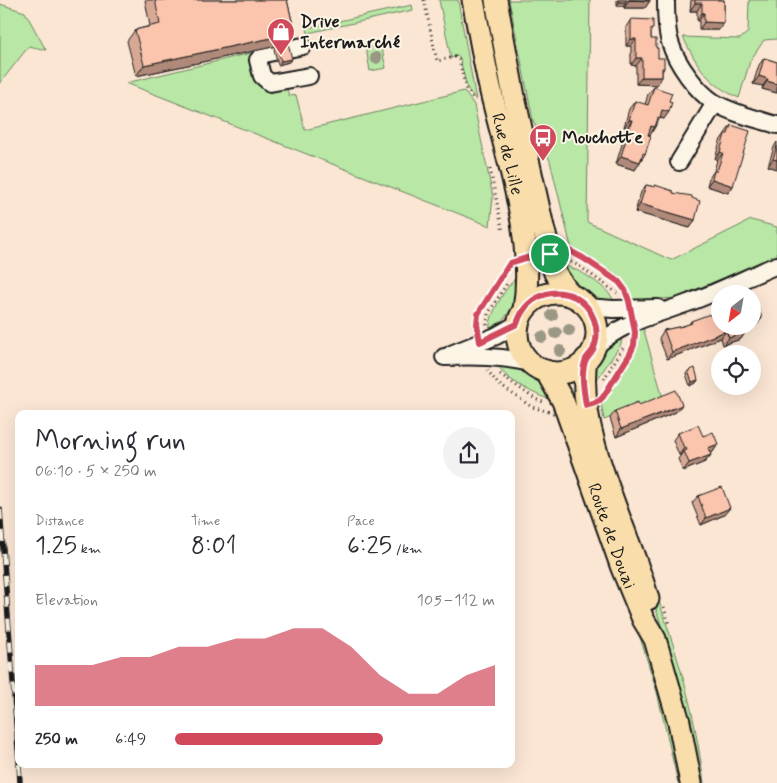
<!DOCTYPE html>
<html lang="en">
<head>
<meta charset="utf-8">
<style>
  body { margin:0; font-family:Mynerve,sans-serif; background:#f2f2f3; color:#2b2b33; height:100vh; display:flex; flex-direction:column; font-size:19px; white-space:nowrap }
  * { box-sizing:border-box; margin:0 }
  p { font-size:16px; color:#7c7c81 }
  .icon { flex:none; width:28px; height:28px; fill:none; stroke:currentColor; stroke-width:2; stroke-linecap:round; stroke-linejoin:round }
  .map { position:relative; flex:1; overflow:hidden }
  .sheet { position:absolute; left:15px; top:410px; width:500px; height:358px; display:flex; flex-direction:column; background:#fff; border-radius:10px; box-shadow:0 5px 20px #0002 }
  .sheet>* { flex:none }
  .needle { width:32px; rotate:211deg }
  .buttons { position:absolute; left:711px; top:285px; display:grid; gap:10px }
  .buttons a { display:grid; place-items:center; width:50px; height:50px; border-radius:50%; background:#fff; box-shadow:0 5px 20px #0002; font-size:25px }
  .pin { position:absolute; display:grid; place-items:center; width:42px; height:42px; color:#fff; margin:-21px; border:2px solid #fff; border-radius:50%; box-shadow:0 1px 5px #0007 }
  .round { display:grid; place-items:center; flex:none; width:52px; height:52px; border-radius:26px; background:#f2f2f3 }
  .overview { display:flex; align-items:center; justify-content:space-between; height:85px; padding:0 20px }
  h1 { font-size:28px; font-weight:600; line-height:38px }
  .metrics { display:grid; grid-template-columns:repeat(3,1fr); gap:8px; height:85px; padding:5px 20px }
  .metrics div { display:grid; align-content:center }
  .metrics b { font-size:25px; font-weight:600 }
  .metrics small { font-size:14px; font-weight:400 }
  .metrics p { font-size:14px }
  .chart { height:140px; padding:10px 20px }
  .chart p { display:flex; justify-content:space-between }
  .chart svg { width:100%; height:90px; margin-top:5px; fill:#d1495b; opacity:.7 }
  ul { padding:0 20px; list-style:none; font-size:16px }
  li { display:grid; grid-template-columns:80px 60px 1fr; align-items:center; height:38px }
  li i { height:12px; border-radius:6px; background:#d1495b }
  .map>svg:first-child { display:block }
  .green { fill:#b9e7a5; stroke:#6a8260 }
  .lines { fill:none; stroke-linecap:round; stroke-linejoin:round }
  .minor-casing { stroke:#1c1c1c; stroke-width:20 }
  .major-casing { stroke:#1c1c1c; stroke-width:25 }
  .path { stroke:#1c1c1c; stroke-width:3; stroke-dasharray:1 4; stroke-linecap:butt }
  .minor { stroke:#fcf5e5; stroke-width:16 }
  .major { stroke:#f9deab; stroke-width:21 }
  .rail-casing { stroke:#1c1c1c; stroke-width:5.5 }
  .rail { stroke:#fcf5e5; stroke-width:4; stroke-dasharray:11; stroke-linecap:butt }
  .tree { fill:#9a9885 }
  .wall { fill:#d7a995; stroke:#1c1c1c }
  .shaded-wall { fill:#af8979; stroke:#1c1c1c }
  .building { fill:#fac4ad; stroke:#1c1c1c }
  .route-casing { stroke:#fff; stroke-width:10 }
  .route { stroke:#d1495b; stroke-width:6 }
  .labels { text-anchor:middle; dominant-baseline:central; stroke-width:4; stroke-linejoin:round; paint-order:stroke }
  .poi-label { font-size:18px; font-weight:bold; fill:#1c1c1c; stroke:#fcf5e5; text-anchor:start }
  .street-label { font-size:18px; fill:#1c1c1c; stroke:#fcf5e5 }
</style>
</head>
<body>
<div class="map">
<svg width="777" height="783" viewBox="0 0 777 783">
  <rect width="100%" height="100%" fill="#fbe6d4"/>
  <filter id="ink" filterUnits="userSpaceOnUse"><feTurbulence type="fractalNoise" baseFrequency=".02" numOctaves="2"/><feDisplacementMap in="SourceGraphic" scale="10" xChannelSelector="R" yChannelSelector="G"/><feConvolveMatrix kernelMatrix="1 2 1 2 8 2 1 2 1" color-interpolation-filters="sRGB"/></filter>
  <g filter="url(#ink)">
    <path class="green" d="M439,0H458L476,100L467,88L460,59L457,56L451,58Z
      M509,0H590L587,222L671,260L751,220L777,227V256L675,298L632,301L626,285L571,247L550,161L533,120Z
      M749,0H777V39L764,40L750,61L739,98C709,85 697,66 683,37L740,39L748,32Z
      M0,4L25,12L46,50L29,46L0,83Z
      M412,5L413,10L308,33L307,28Z
      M381,45L386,68L370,71L366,48Z
      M251,53L258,80L286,86L289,96L296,95L305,130L464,91L474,105L493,197L490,226L126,83Z
      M562,266C575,265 612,290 614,302L600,300L574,283Z
      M517,277C517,282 517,288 517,293C515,305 502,326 490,329C488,316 507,285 517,277Z
      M643,327L663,398L604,420L601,403C615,381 638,357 637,330Z
      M622,335L621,344L592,387C596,361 600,351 622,335Z
      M499,363C523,369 539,378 553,400C542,399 507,380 501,370C500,368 499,365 499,363Z
      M559,418L641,624L669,724L682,783H678L657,692L639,634L609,562Z
      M645,557C657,598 672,637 683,678C693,712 699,748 704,783H700L684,702L641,559Z"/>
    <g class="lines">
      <defs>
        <path id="minor" d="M666,0C666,13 666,29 670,42C676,63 697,92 715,103C734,114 757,119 777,125
          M303,46L264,54L258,60L262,76L270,83L309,76
          M679,162L715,103
          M587,307L613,309L658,308
          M593,349C621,322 653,316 688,303C718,292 748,277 777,265
          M451,354L496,336L517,324
          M444,357C474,356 502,356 531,363"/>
        <g id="major">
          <path id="s1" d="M473,0C480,35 485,70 494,104C510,168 535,244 524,310"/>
          <path d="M496,0L514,97L543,227L555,273L570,295"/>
          <circle cx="557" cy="333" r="40"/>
          <path d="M586,359C575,433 628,527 648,599"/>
          <path id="s2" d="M546,371L563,401L622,568L643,619L655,639L679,722L691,783"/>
        </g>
      </defs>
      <use href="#minor" class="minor-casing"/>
      <use href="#major" class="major-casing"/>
      <path class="path" d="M424,0L437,61L455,57L459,60L466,89L474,101
        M490,169L503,232
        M568,250C581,255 615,276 623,287C631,297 637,335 633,347C629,361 610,387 601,400L553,413L532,407L498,384L488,371L483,356L477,325L479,314L510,263L526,258Z
        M571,262L579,266L617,293
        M487,325L488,314L508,282
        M500,374L535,399L543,402
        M604,379L624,346
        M664,607L669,625"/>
      <use href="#minor" class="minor"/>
      <use href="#major" class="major"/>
      <defs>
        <path id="rail" d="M0,509L19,762
          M19,764L20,783"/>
      </defs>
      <use href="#rail" class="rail-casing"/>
      <use href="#rail" class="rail"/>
    </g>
    <g class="tree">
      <circle cx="376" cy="58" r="6"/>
      <circle cx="552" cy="315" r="6"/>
      <circle cx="569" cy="330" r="6"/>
      <circle cx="556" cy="333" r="6"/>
      <circle cx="542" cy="337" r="6"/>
      <circle cx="560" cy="351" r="6"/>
    </g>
    <path class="wall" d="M145,0H287L295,33L287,43L289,62L278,65L274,49L277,46L136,76L127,41L135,30L150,26Z
      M617,0H650L645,8H624V6H617Z
      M691,0H724V23L719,30H699V21L697,20V11H690Z
      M631,19L651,33V39L656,48L658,58L664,68L662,72V77L657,85L636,84V66L631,65V46H626V27Z
      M764,58L777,62V93L762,89L763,86L753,84L759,65Z
      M654,87L664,119L660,118L650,135L648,134L645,154L635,170L616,164L627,128L624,127L629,109L635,101L645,105L648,94Z
      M731,125L733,186L728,193L707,186L709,178L714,171L717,160L715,159L720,141Z
      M777,142V169L768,166L774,147Z
      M646,185L654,187L655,185L673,193L692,198L695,220L690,228L635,212L641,192Z
      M710,316L757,325L746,329V331L741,339L723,345L721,338L667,359L659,338L664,330L683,326L689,324L691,321Z
      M688,371L698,380L696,383L690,386L686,374Z
      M639,405L676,412L616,437L610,418L615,411Z
      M678,433L703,436L718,444L713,452L710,453L711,455L705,462L683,471L678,459L681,455H679L673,440Z
      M698,496L724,515L701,525L692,503Z"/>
    <path class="shaded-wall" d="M629,0L650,1L645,8H624Z
      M619,2H626L624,6H617Z
      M695,3H702L697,11H690Z
      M702,13H704L699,21L697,20Z
      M704,22L724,23L719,30H699Z
      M295,33L287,44L136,76L144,65Z
      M631,39H636L631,46H626Z
      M636,58H642L636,66L631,65Z
      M292,59L289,62L278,65L281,61Z
      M759,76L768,79L763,86L753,84Z
      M642,77H662L657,85L636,84Z
      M767,81L777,84V93L762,89Z
      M662,110L669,112L664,119L657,117Z
      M629,120H632L627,128L624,127Z
      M651,126L655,127L650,135L646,133Z
      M720,152L723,153L717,160L715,159Z
      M621,156L640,162L635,170L616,164Z
      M773,159L777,160V169L768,166Z
      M712,179L733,186L728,193L707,186Z
      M640,204L695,220L690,228L635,212Z
      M762,318L757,325L739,332L743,326H752V321Z
      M726,331L721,338L667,359L672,352Z
      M746,331L741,339L723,345L729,338Z
      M698,380L696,383L690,386L692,382Z
      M682,405L676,412L616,437L621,429Z
      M718,444L713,452L703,456L708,448Z
      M686,447L681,455H679L684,448Z
      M711,455L705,462L683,471L689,463Z
      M730,508L724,515L701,525L706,518Z"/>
    <path class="building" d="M155,0H287L295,33L144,65L135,30L160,24Z
      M619,0H626V2H619Z
      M629,0H650V1Z
      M695,0H724V23L704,22V13H702V3H695Z
      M631,19L653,20V29H651V39H656V48H658V58H664V68H662V77H642V58H636V39H631Z
      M288,43L292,59L281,61L277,45Z
      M764,58L777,62V84L767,81L768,79L759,76Z
      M654,87L672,93L669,101L672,102L669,112L662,110L660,119L658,118L655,127L651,126L648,135L651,136L645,154L643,153L640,162L621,156L632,120H629L635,101L648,105Z
      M731,125L750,131L733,186L712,179L714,171H717L723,153L720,152L725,134H728Z
      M777,146V160L773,159Z
      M646,185L655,187V185L673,191V193L692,196V198L700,201L695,220L640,204Z
      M755,299L762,318L752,321V300Z
      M720,312V326H745L746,331L729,338L726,331L672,352L664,330L683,326L692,323L691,321L710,314V316Z
      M695,368L698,380L692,382L688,371Z
      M676,390L682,405L621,429L615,411L638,402L639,405Z
      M698,425L703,436L713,432L718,444L708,448L711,455L689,463L684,451L687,450L686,447L684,448L678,433Z
      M722,487L730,508L706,518L698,496Z"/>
  </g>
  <g class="lines" filter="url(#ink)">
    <defs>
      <path id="route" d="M568,250L583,258L619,282L625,290L629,301L635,332L634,345L630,354L603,397L599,401L586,405C584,391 580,373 586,359C588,356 591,353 593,350C602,330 593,307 575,297C564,292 552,291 541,296C529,301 521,311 517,324L480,342L477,324L478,314L510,263L526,258Z"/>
    </defs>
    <use href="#route" class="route-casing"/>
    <use href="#route" class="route"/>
  </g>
  <defs>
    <symbol id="shop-pin" viewBox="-11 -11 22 30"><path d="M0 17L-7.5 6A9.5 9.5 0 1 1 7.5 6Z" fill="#d1495b" stroke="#fcf5e5"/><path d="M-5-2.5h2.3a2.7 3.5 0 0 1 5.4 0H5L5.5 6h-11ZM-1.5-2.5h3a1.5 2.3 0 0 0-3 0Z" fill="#fff"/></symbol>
    <symbol id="bus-pin" viewBox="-11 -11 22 30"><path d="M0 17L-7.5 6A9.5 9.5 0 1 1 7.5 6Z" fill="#d1495b" stroke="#fcf5e5"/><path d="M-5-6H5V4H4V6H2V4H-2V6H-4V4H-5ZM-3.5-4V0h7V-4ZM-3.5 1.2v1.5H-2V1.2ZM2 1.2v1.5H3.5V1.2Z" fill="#fff"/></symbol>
  </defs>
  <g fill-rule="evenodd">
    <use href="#shop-pin" x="265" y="16" width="32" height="43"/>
    <use href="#bus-pin" x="527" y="122" width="32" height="43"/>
  </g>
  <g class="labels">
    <g class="poi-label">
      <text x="300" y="22">Drive<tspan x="300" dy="21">Intermarché</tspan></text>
      <text x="562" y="138">Mouchotte</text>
    </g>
    <g class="street-label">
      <text stroke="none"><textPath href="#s1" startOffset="158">Rue de Lille</textPath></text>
      <text stroke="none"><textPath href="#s2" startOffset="178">Route de Douai</textPath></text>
    </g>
  </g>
</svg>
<div class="buttons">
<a><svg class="needle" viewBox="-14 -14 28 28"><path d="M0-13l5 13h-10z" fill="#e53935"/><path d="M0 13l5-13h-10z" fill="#7c7c81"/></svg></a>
<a><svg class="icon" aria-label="locate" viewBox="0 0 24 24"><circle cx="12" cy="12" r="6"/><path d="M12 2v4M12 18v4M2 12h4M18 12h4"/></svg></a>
</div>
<div class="pin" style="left:550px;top:254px;background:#1e9e55"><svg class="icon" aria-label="arrive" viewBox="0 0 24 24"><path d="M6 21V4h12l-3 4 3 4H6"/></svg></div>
<section class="sheet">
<div class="overview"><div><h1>Morning run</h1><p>06:10 · 5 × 250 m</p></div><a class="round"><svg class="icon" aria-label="share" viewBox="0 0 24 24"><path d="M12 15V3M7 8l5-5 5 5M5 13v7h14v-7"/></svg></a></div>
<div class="metrics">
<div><p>Distance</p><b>1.25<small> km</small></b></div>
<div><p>Time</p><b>8:01</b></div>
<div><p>Pace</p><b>6:25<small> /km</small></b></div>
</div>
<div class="chart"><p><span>Elevation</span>105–112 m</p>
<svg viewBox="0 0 160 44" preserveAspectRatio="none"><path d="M0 44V24L10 24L20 24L30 20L40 20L50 15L60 15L70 11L80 11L90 6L100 6L110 15L120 29L130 38L140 38L150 29L160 24V44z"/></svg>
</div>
<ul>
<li><b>250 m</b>6:49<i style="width:65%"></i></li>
</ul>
</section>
</div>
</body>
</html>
